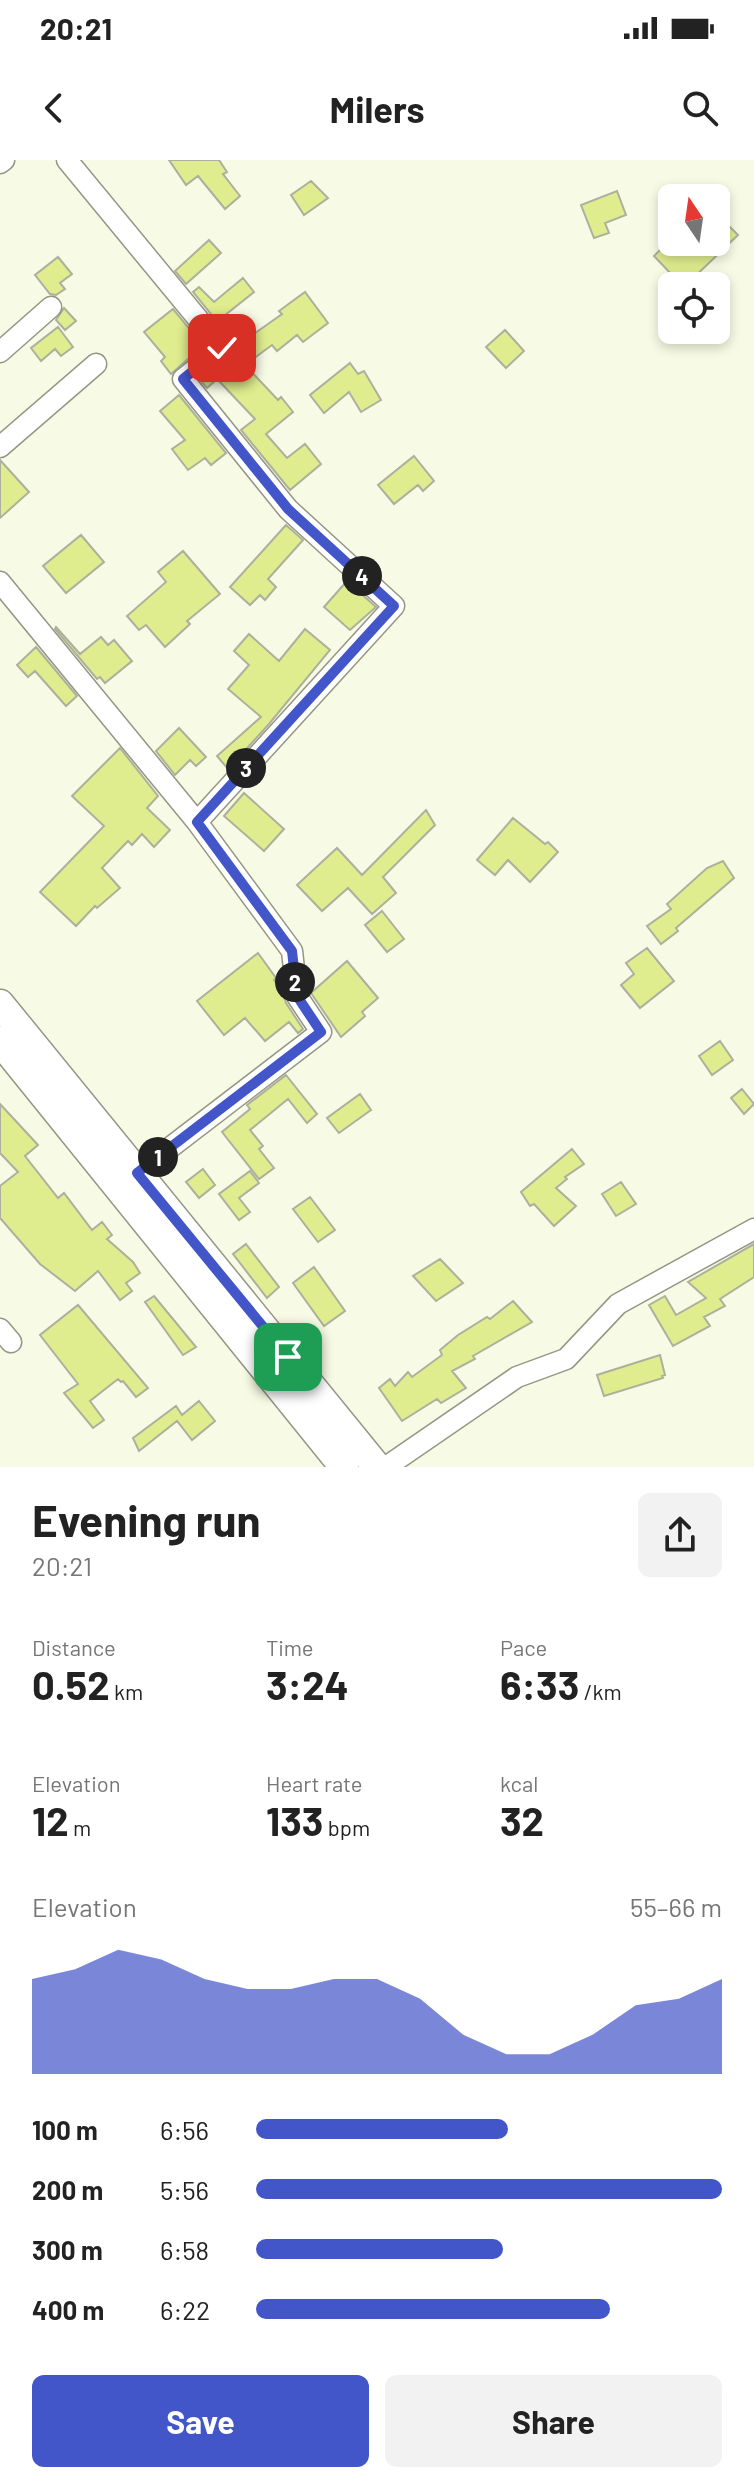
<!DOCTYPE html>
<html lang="en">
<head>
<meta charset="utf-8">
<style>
  body { margin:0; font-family:Barlow,sans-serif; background:#f2f2f2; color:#222; height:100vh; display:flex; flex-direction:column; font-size:30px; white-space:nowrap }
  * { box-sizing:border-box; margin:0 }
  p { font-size:26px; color:#767676 }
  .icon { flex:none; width:44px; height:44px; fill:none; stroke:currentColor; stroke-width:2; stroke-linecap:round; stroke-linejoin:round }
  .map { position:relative; height:1307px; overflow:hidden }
  .drawer { display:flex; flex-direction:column; background:#fff; flex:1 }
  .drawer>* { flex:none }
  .needle { width:52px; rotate:347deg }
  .controls { position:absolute; left:658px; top:24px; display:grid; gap:16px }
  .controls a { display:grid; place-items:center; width:72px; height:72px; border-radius:12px; background:#fff; box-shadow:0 4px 12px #0003; font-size:40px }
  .pin { position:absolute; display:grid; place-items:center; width:68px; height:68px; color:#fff; margin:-34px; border-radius:16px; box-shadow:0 4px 12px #0006 }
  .km { position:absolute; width:40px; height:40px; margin:-20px; border-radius:50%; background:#222; color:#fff; font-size:22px; line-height:40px; text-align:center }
  .round { display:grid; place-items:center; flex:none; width:84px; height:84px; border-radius:12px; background:#f2f2f2 }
  .headline { display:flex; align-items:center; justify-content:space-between; height:136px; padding:0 32px }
  h1 { font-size:44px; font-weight:700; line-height:60px }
  .stats { display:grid; grid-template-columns:repeat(3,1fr); gap:12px; height:136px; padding:8px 32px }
  .stats div { display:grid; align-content:center }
  .stats b { font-size:40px; font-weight:700 }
  .stats small { font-size:22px; font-weight:400 }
  .stats p { font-size:22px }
  .chart { height:224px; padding:16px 32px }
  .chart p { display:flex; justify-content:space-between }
  .chart svg { width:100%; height:144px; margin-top:8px; fill:#4255c9; opacity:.7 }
  .cta { display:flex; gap:16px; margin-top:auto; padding:16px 32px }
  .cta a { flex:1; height:92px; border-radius:12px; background:#4255c9; color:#fff; font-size:32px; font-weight:700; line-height:92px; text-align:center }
  .cta a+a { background:#f2f2f2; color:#222 }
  ul { padding:0 32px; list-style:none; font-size:26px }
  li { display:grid; grid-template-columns:128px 96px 1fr; align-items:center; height:60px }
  li i { height:20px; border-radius:10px; background:#4255c9 }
  .status { display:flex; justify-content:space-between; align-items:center; height:56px; padding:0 40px; background:#fff; direction:ltr }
  .status svg { height:22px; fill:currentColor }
  header { display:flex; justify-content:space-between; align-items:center; height:104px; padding:0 32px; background:#fff; font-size:36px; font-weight:700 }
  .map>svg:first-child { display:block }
  .building { fill:#dfed8e; stroke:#acb09c; stroke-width:2 }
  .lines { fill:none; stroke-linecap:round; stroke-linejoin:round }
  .minor-casing { stroke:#939783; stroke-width:23 }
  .secondary-casing { stroke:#939783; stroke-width:31 }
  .minor { stroke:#fff; stroke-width:20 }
  .secondary { stroke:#fff; stroke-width:28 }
  .route-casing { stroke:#fff; stroke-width:16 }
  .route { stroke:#4255c9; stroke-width:10 }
</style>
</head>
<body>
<div class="status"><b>20:21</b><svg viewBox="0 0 49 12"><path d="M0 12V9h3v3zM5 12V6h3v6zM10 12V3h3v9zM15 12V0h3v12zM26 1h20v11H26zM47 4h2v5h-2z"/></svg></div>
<header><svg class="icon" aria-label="back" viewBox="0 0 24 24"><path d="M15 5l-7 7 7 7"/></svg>Milers<svg class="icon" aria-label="search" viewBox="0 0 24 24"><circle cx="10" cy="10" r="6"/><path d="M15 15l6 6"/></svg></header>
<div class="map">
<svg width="754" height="1307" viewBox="0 0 754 1307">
  <rect width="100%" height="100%" fill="#f7fbe5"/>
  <path class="building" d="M169,0H219L227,12L223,14L240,36L225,49L198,16L186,25Z
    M311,21L328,38L304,55L291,35Z
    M617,31L626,55L605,63L609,73L594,78L581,45Z
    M727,64L738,75L685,126H664L674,117L654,96L668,82H716V75Z
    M209,80L221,93L186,124L175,111Z
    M58,97L72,114L60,123L65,129L56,135L50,134L35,115Z
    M243,118L254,132L224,156L244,181L282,154L279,151L305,132L328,163L303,182L297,175L277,191L272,185L245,205L278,240L281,237L293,252L266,274L287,298L305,284L321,304L290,330L241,270L255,259L217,219L207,228L201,221L235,192L232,180L193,132L199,127L214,142Z
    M64,148L76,161L65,170L56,160Z
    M173,149L201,183L193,188L196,192L171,214L161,201L165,197L144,172Z
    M58,167L73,187L61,196L55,189L41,201L31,188Z
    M505,170L524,191L506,208L486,187Z
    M350,203L358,214L364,211L381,240L361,252L349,232L324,253L310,235Z
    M179,235L226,293L211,305L205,298L188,310L172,289L185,280L160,251Z
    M414,296L434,321L423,331L418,325L394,344L378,325Z
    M0,300L29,332L0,358Z
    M286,365L303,380L268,419L276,427L265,440L260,435L250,445L230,427Z
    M81,375L104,402L66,433L43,406Z
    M183,391L220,434L187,461L190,464L165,487L146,465L139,470L127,456L166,422L158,412Z
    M347,421L376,447L350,470L324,447Z
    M56,467L80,494L101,477L108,485L114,480L132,501L105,523L100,517L97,519L55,469Z
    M305,469L330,490L269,564L228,609L217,596L261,557L228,529L249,505L234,491L249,474L279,501Z
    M36,487L77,536L66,546L35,511L28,517L17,505Z
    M179,568L206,597L196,606L190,600L175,615L156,591Z
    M120,588L158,636L147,648L170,670L154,687L142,674L132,685L128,681L102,708L120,728L97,748L95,746L76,766L40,732L104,666L72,636Z
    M244,633L284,669L264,691L224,656Z
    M426,650L435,665L383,717L396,733L372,754L348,728L322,751L297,725L337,688L362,715Z
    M513,658L545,684L548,682L558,692L530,722L508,700L495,715L477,700Z
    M723,701L734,718L676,768L678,771L661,784L647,766L671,749L667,744L707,708Z
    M382,751L404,779L387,792L365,765Z
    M647,788L674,821L640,848L621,825L634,814L626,803Z
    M258,793L276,818L274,820L283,832L286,843L303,869L298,873L289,862L265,881L245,858L224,875L197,841Z
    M347,801L378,838L362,852L365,856L341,877L311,833Z
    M720,881L733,900L712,915L699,896Z
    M286,915L317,954L307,963L288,939L250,970L263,986L259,989L274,1008L259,1019L222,972L250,949L247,945Z
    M742,929L754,944L744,954L731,938Z
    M360,934L371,950L339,973L327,958Z
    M0,944L38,985L25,996L58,1038L64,1033L92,1070L102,1062L112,1075L107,1079L133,1102L140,1113L126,1123L132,1131L120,1140L98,1111L75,1131L40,1104L0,1058V1026L18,1012L0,993Z
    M572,989L584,1004L565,1017L567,1019L556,1028L576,1046L554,1066L534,1044L530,1046L521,1032Z
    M203,1009L215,1025L199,1038L186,1022Z
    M250,1011L259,1023L239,1038L250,1052L239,1060L219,1034Z
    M621,1022L636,1044L616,1056L602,1034Z
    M310,1037L335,1070L318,1082L293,1049Z
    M246,1084L279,1127L267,1138L233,1094Z
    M754,1084V1117L720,1139L725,1146L704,1157L710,1166L673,1186L649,1145L665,1136L676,1155L706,1138L688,1122Z
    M440,1099L463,1123L436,1141L413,1116Z
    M314,1107L345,1151L324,1166L293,1123Z
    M154,1136L196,1187L183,1195L145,1142Z
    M513,1141L532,1162L473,1196L475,1199L452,1211L466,1228L441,1243L437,1239L402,1261L379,1228L390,1219L395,1226L408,1212L412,1217L442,1195L440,1190L458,1175L487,1157L490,1159Z
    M78,1145L148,1228L136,1237L123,1221L121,1222L118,1219L90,1241L104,1260L93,1268L64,1233L78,1224L40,1175Z
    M660,1195L665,1215L662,1216L663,1218L604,1236L597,1215Z
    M199,1241L215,1261L192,1280L177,1261L139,1291L133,1278L176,1246L182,1255Z"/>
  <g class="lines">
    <defs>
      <path id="minor" d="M67,0L222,188L183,219L288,349L394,446L197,662
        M0,3L4,0
        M0,192L51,147
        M0,287L96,204
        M0,422L197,662L292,791L297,836L321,872L137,1013
        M0,1169L11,1182
        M386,1307L517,1217L566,1199L618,1144L754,1069"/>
      <path id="secondary" d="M0,844L377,1307
        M0,881L344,1307"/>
    </defs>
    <use href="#minor" class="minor-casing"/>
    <use href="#secondary" class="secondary-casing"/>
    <use href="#minor" class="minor"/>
    <use href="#secondary" class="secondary"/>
  </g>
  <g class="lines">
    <defs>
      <path id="route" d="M222,188L183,219L288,349L394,446L197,662L292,791L297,836L321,872L137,1013L288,1197"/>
    </defs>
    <use href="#route" class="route-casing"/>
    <use href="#route" class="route"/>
  </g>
</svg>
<div class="controls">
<a><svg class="needle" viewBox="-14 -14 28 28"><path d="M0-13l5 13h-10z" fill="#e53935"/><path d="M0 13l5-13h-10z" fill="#767676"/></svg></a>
<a><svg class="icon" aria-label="locate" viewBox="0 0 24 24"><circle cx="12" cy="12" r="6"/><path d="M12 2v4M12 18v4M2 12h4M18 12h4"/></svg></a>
</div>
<div class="pin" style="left:288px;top:1197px;background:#1e9e55"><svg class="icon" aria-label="arrive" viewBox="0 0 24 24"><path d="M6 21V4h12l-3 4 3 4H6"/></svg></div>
<div class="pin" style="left:222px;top:188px;background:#d93025"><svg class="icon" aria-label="check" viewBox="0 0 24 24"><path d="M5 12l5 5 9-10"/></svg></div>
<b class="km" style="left:158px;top:997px">1</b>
<b class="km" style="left:295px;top:822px">2</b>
<b class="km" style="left:246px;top:608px">3</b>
<b class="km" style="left:362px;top:416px">4</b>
</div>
<section class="drawer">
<div class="headline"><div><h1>Evening run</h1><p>20:21</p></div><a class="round"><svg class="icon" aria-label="share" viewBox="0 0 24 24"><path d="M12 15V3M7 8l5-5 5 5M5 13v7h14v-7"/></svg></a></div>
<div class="stats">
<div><p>Distance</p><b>0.52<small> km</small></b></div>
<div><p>Time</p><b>3:24</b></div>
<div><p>Pace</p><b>6:33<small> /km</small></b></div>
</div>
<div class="stats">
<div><p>Elevation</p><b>12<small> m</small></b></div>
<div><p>Heart rate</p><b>133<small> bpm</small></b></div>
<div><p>kcal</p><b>32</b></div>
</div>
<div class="chart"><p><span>Elevation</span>55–66 m</p>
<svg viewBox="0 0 160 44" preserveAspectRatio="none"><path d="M0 44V15L10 12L20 6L30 9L40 15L50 18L60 18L70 15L80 15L90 21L100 32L110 38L120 38L130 32L140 23L150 21L160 15V44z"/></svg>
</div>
<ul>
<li><b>100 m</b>6:56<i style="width:54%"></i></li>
<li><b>200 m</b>5:56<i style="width:100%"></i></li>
<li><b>300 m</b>6:58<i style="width:53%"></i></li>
<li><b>400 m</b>6:22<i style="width:76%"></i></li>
</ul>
<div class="cta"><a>Save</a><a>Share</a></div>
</section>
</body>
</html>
